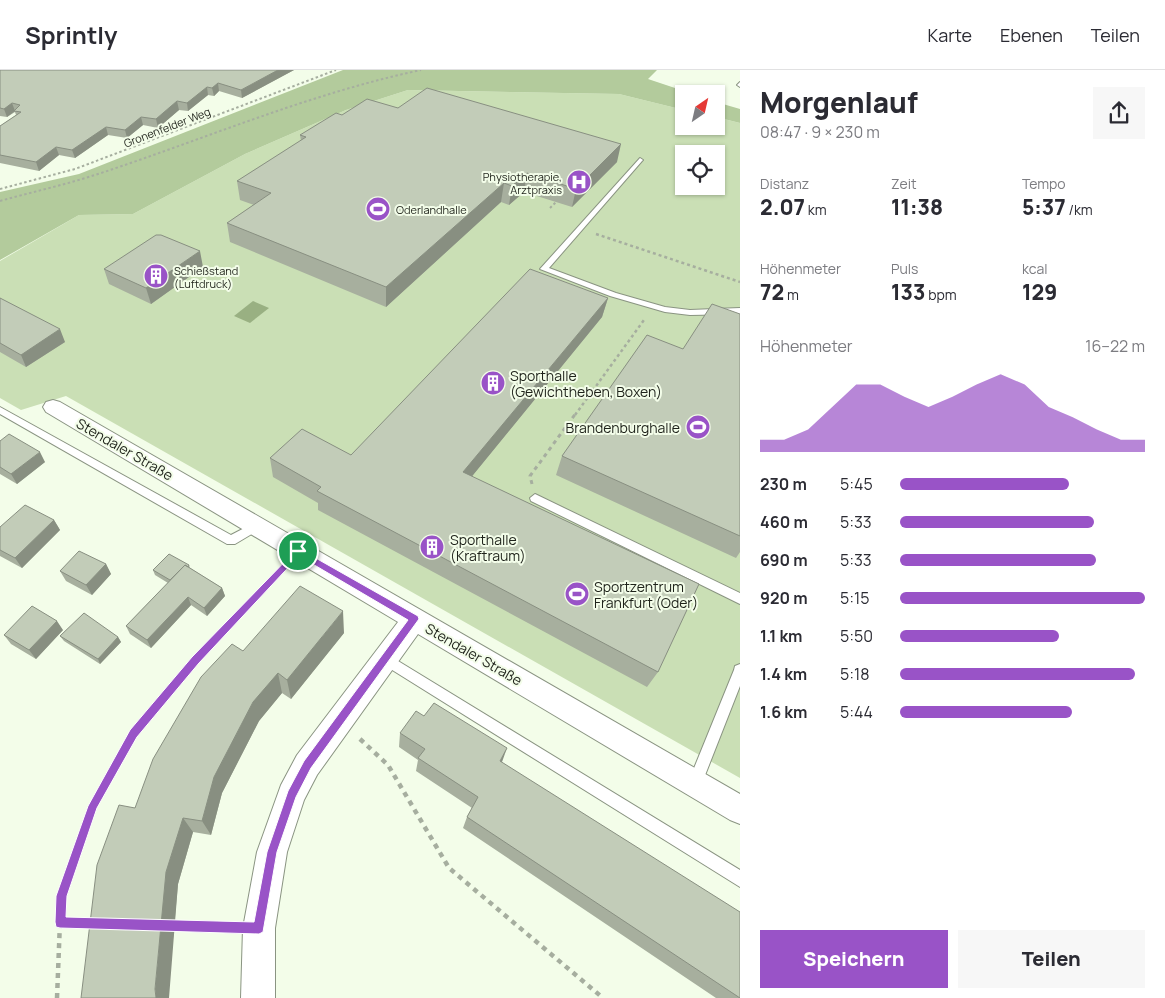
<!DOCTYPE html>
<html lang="de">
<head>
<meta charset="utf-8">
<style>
  body { margin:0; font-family:Manrope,sans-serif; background:#f7f7f7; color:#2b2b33; height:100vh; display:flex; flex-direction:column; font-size:19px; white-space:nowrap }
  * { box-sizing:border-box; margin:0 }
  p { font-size:16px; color:#7c7c81 }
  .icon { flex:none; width:28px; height:28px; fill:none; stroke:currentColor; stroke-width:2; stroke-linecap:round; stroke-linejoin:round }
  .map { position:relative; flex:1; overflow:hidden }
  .sheet { display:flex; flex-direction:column; background:#fff; width:425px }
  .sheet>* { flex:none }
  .needle { width:32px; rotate:34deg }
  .buttons { position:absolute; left:675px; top:15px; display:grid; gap:10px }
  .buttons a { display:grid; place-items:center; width:50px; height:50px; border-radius:0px; background:#fff; box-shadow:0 1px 4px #0004; font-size:25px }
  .pin { position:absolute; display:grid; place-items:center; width:42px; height:42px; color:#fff; margin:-21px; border:2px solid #fff; border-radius:50%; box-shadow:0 1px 5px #0007 }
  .round { display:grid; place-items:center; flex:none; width:52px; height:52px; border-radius:0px; background:#f7f7f7 }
  .head { display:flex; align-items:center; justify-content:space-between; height:85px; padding:0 20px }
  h1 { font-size:28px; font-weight:800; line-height:38px }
  .metrics { display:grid; grid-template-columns:repeat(3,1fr); gap:8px; height:85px; padding:5px 20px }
  .metrics div { display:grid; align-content:center }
  .metrics b { font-size:21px; font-weight:800 }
  .metrics small { font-size:14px; font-weight:400 }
  .metrics p { font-size:14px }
  .chart { height:140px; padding:10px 20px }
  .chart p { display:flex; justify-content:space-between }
  .chart svg { width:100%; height:90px; margin-top:5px; fill:#9953c7; opacity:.7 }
  .button { display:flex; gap:10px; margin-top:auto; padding:10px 20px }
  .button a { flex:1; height:58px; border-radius:0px; background:#9953c7; color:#fff; font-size:20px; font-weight:800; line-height:58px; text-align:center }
  .button a+a { background:#f7f7f7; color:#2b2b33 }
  ul { padding:0 20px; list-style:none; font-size:16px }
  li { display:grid; grid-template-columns:80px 60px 1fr; align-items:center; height:38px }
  li i { height:12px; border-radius:6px; background:#9953c7 }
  header { display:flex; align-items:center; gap:30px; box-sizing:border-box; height:70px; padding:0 25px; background:#fff; border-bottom:1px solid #e1e1e2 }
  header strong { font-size:24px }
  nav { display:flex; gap:28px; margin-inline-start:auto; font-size:18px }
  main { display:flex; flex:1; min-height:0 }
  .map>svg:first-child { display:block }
  .green { fill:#cadfb5; fill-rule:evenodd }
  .forest { fill:#b3cb9c }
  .water { fill:#99b082 }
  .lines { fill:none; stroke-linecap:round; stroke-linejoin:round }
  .service-casing { stroke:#8a9482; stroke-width:2 }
  .minor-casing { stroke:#8a9482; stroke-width:2 }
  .path-far3 { stroke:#a6ae9f; stroke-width:2; stroke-dasharray:2.5 2.5; stroke-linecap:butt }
  .path-far2 { stroke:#a6ae9f; stroke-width:2.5; stroke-dasharray:3 3; stroke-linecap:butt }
  .path-far1 { stroke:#a6ae9f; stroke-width:3; stroke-dasharray:4 4; stroke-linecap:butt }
  .path { stroke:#a6ae9f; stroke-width:4.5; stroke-dasharray:5 5; stroke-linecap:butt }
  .service { fill:#fff; fill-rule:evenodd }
  .minor { fill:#fff; fill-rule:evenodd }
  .wall { fill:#a7af9e }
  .shaded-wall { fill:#888f81 }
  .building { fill:#c2ccb8; stroke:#888f81 }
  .route { fill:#9953c7; stroke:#fff; fill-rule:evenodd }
  .labels { text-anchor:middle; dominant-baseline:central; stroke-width:4; stroke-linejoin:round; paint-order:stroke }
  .far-street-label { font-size:11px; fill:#1e221a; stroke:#f3fde9 }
  .far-poi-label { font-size:11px; fill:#1e221a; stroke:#f3fde9; text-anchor:start }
  .poi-label { font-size:14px; fill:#1e221a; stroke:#f3fde9; text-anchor:start }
  .street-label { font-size:14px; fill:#1e221a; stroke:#f3fde9 }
</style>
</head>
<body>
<header>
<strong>Sprintly</strong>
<nav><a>Karte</a><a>Ebenen</a><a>Teilen</a></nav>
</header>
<main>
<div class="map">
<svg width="740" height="928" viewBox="0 0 740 928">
  <rect width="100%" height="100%" fill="#f3fde9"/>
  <path class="green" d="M408,20L619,24L684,40V56H716V47L740,53V708L66,326L21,340L0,328V191L79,145L133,144L245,84L346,40ZM684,84H716V116H684Z"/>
  <path class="forest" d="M343,0H657L648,9L693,24H684V40L619,24L408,20L346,40L245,84L133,144L79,145L0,190V122L79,104Z
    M716,32L740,39V53L716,47Z"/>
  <path class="water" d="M253,231L269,238L250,253L234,246Z"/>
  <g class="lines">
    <defs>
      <path id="service" d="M740,12V17L737,15Z
        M640,88L643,90L642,91L549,198L616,223L665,237L690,240L740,238V244L690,245L665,242L610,226L540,199Z
        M0,337L231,465L256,452L260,453L262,456L260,459L235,474H227L0,344Z
        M535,424L740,523V534L531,431L530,428Z
        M385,583L740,800V817L381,593L379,589L381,585Z
        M740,594V616L700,718L695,720L690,718L688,713L734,600L735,596Z"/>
      <path id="minor" d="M53,330L60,332L740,724V754L730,750L418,564L317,705L304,730L287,782L275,858V928H241L243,858L257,782L281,715L297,685L398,552L46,342L43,337L46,332Z"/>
    </defs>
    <use href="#service" class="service-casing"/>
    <use href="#minor" class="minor-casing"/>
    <path class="path-far3" d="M0,119L75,99L336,0
      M0,131C32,122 64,115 95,105C205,69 308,24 421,0
      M550,138L556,132"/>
    <path class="path-far2" d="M596,164L740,212
      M575,345L644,250"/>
    <path class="path-far1" d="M532,414L530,406L576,343
      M188,598L282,499"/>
    <path class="path" d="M360,669L388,695L449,798L603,928
      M60,852L93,853
      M172,856L231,857
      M57,928L61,826L93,736L133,664L189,597"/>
    <use href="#service" class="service"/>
    <use href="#minor" class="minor"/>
  </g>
  <path class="wall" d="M0,0H294L242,28L219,21L214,26L208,25L188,41L179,40L158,58L143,55L127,68L108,65L75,88L59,85L39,101L0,93V56L16,45L15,42L7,47L0,46Z
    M398,38L617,92L572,137L524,122L509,135L501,132L386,237L230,172L227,153L254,135L240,130L237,111L301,71L300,65L342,45Z
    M203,197L151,234L109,214L104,199Z
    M0,228L65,272L26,297L0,282Z
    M608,228L602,247L472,406L658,602L647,617L318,440V433L273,407L270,388L351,385Z
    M740,244V482L736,488L556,405L562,386L683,279Z
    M0,371L45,392L17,414L0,404Z
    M54,450L60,460L22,498L0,486V465Z
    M106,494L111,504L92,525L66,511L60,501Z
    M189,495L190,498L222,518L225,526L207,546L191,535L151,578L130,564L126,556L168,513L155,505L153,500Z
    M63,560L36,589L11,574L4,565Z
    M344,563L291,629L282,623L259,651L222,723L211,765L193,762L178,814L168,924L135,738L243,581Z
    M60,566L118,567L121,572L100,594L64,571Z
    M400,663L501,692L740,928H716L463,758L467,747L472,738L416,701L418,690L399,677Z"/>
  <path class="shaded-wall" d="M278,0H294L242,28L241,20Z
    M218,13L219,21L214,26L212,18Z
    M207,17L208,25L188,41L187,33Z
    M177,31L179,40L158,58L156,49Z
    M12,33L15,41L7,47L4,39Z
    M141,47L143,55L127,68L125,60Z
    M106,57L108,65L75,88L72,80Z
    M621,74L617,92L572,137L576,119Z
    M56,77L59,85L39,101L36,92Z
    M527,103L524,122L509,135L512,116Z
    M504,113L501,132L386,237V217Z
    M200,181L203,197L151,234L146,218Z
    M608,228L602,247L460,421L463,402Z
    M60,259L65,272L26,297L21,285Z
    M40,382L45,392L17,414L11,404Z
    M54,450L60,460L22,498L15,488Z
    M106,494L111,504L92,525L86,515Z
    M222,518L225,526L207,546L204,538Z
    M188,527L191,535L151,578L147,570Z
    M343,541L344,563L291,629L287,610Z
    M57,551L63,560L36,589L29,580Z
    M118,567L121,572L100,594L98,589Z
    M278,603L282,623L259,651L222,723L211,765L202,751L214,707L253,632Z
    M507,678L502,692L494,704L500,691Z
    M183,748L193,762L178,814L169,928H156L155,919L166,802Z"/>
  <path class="building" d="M0,0H278L241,20L218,13L212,18L207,17L187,33L177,31L156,49L141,47L125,60L106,57L72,80L56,77L36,92L0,85V56L21,42L14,41L20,35L12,33L4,39L0,38Z
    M427,18L621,74L576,119L527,103L512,116L504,113L386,217L227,153L271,123L237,111L306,67L300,65L336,43L342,45L367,29L398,38Z
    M156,165H161L200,181L146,218L104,199Z
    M530,199L608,228L463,402L699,514L658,602L317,421L321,417L270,388L302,359L351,385Z
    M0,228L60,259L21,285L0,273Z
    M712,234L740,244V466L562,386L647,265L683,279Z
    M9,364L40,382L11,404L0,397V371Z
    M25,435L54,450L15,488L0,480V457Z
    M79,481L106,494L86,515L60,501Z
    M169,484L189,495L188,497L185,495L170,510L153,500Z
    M185,495L222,518L204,538L188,527L147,570L126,556Z
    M300,516L343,541L287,610L278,603L253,632L214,707L202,751L183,748L166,802L155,919L156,928H81L97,795L119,735L135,738L153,689L201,607L232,574L243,581Z
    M32,536L57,551L29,580L4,565Z
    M84,543L118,567L98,589L60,566Z
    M434,633L507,678L500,691L740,842V928L467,747L478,727L418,688L425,679L400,663L416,641L424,646Z"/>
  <path class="route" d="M298,478L418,546L419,549L311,698L296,727L277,782L263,862L259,864L60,858L56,857L55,852L56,826L88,736L130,660L192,587ZM299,486L408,550L304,691L288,721L267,782L254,852L66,847L67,826L97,738L137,667L199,593Z"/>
  <defs>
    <symbol id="hospital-disc" viewBox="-11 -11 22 22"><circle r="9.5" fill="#9953c7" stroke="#f3fde9"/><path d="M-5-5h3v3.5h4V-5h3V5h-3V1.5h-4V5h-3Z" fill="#fff"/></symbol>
    <symbol id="stadium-disc" viewBox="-11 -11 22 22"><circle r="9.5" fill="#9953c7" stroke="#f3fde9"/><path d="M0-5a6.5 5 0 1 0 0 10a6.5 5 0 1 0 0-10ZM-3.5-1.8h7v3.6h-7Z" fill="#fff"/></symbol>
    <symbol id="building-disc" viewBox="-11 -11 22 22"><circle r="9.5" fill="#9953c7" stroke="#f3fde9"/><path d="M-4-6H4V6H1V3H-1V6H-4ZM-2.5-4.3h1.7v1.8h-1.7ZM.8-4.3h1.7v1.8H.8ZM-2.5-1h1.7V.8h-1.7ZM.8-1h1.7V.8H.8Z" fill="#fff"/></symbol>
  </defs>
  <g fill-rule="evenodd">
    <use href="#hospital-disc" x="565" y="98" width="28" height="28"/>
    <use href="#stadium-disc" x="364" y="125" width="28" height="28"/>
    <use href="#building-disc" x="142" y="192" width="28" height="28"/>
    <use href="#building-disc" x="479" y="299" width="28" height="28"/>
    <use href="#stadium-disc" x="684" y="343" width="28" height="28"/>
    <use href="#building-disc" x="418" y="463" width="28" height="28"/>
    <use href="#stadium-disc" x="563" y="510" width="28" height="28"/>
  </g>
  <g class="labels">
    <g class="far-street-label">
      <text transform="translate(167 57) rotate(-21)">Gronenfelder Weg</text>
    </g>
    <g class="far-poi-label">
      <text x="562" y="106" text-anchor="end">Physiotherapie,<tspan x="562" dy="13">Arztpraxis</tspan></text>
      <text x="396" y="139">Oderlandhalle</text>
      <text x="174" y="200">Schießstand<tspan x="174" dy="13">(Luftdruck)</tspan></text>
    </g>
    <g class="poi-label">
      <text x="510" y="305">Sporthalle<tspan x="510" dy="16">(Gewichtheben, Boxen)</tspan></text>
      <text x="680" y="357" text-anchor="end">Brandenburghalle</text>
      <text x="450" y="469">Sporthalle<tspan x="450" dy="16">(Kraftraum)</tspan></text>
      <text x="594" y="516">Sportzentrum<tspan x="594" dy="16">Frankfurt (Oder)</tspan></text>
    </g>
    <g class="street-label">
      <text transform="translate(125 379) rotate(30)">Stendaler Straße</text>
      <text transform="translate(474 584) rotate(30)">Stendaler Straße</text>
    </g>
  </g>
</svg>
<div class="buttons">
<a><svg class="needle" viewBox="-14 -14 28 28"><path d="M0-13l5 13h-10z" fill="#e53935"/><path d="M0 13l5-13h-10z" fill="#7c7c81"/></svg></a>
<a><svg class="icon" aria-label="locate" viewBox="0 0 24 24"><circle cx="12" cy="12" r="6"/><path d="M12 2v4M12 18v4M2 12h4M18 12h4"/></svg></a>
</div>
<div class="pin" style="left:298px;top:481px;background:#1e9e55"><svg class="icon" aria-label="arrive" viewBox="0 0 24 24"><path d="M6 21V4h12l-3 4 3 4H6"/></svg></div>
</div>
<section class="sheet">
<div class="head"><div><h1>Morgenlauf</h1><p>08:47 · 9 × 230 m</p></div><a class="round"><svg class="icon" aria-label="share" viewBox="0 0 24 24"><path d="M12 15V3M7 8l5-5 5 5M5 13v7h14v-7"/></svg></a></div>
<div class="metrics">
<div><p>Distanz</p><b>2.07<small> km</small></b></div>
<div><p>Zeit</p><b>11:38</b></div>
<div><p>Tempo</p><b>5:37<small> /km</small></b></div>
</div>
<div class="metrics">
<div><p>Höhenmeter</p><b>72<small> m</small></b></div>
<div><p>Puls</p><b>133<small> bpm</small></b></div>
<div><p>kcal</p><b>129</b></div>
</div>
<div class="chart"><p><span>Höhenmeter</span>16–22 m</p>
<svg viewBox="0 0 160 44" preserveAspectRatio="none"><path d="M0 44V38L10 38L20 33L30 22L40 11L50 11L60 17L70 22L80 17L90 11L100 6L110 11L120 22L130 27L140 33L150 38L160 38V44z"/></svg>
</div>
<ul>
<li><b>230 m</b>5:45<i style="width:69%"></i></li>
<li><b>460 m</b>5:33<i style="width:79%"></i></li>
<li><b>690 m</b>5:33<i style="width:80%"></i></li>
<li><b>920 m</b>5:15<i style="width:100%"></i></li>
<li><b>1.1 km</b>5:50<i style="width:65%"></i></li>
<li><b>1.4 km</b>5:18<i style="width:96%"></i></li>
<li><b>1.6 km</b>5:44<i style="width:70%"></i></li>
</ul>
<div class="button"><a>Speichern</a><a>Teilen</a></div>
</section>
</main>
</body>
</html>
